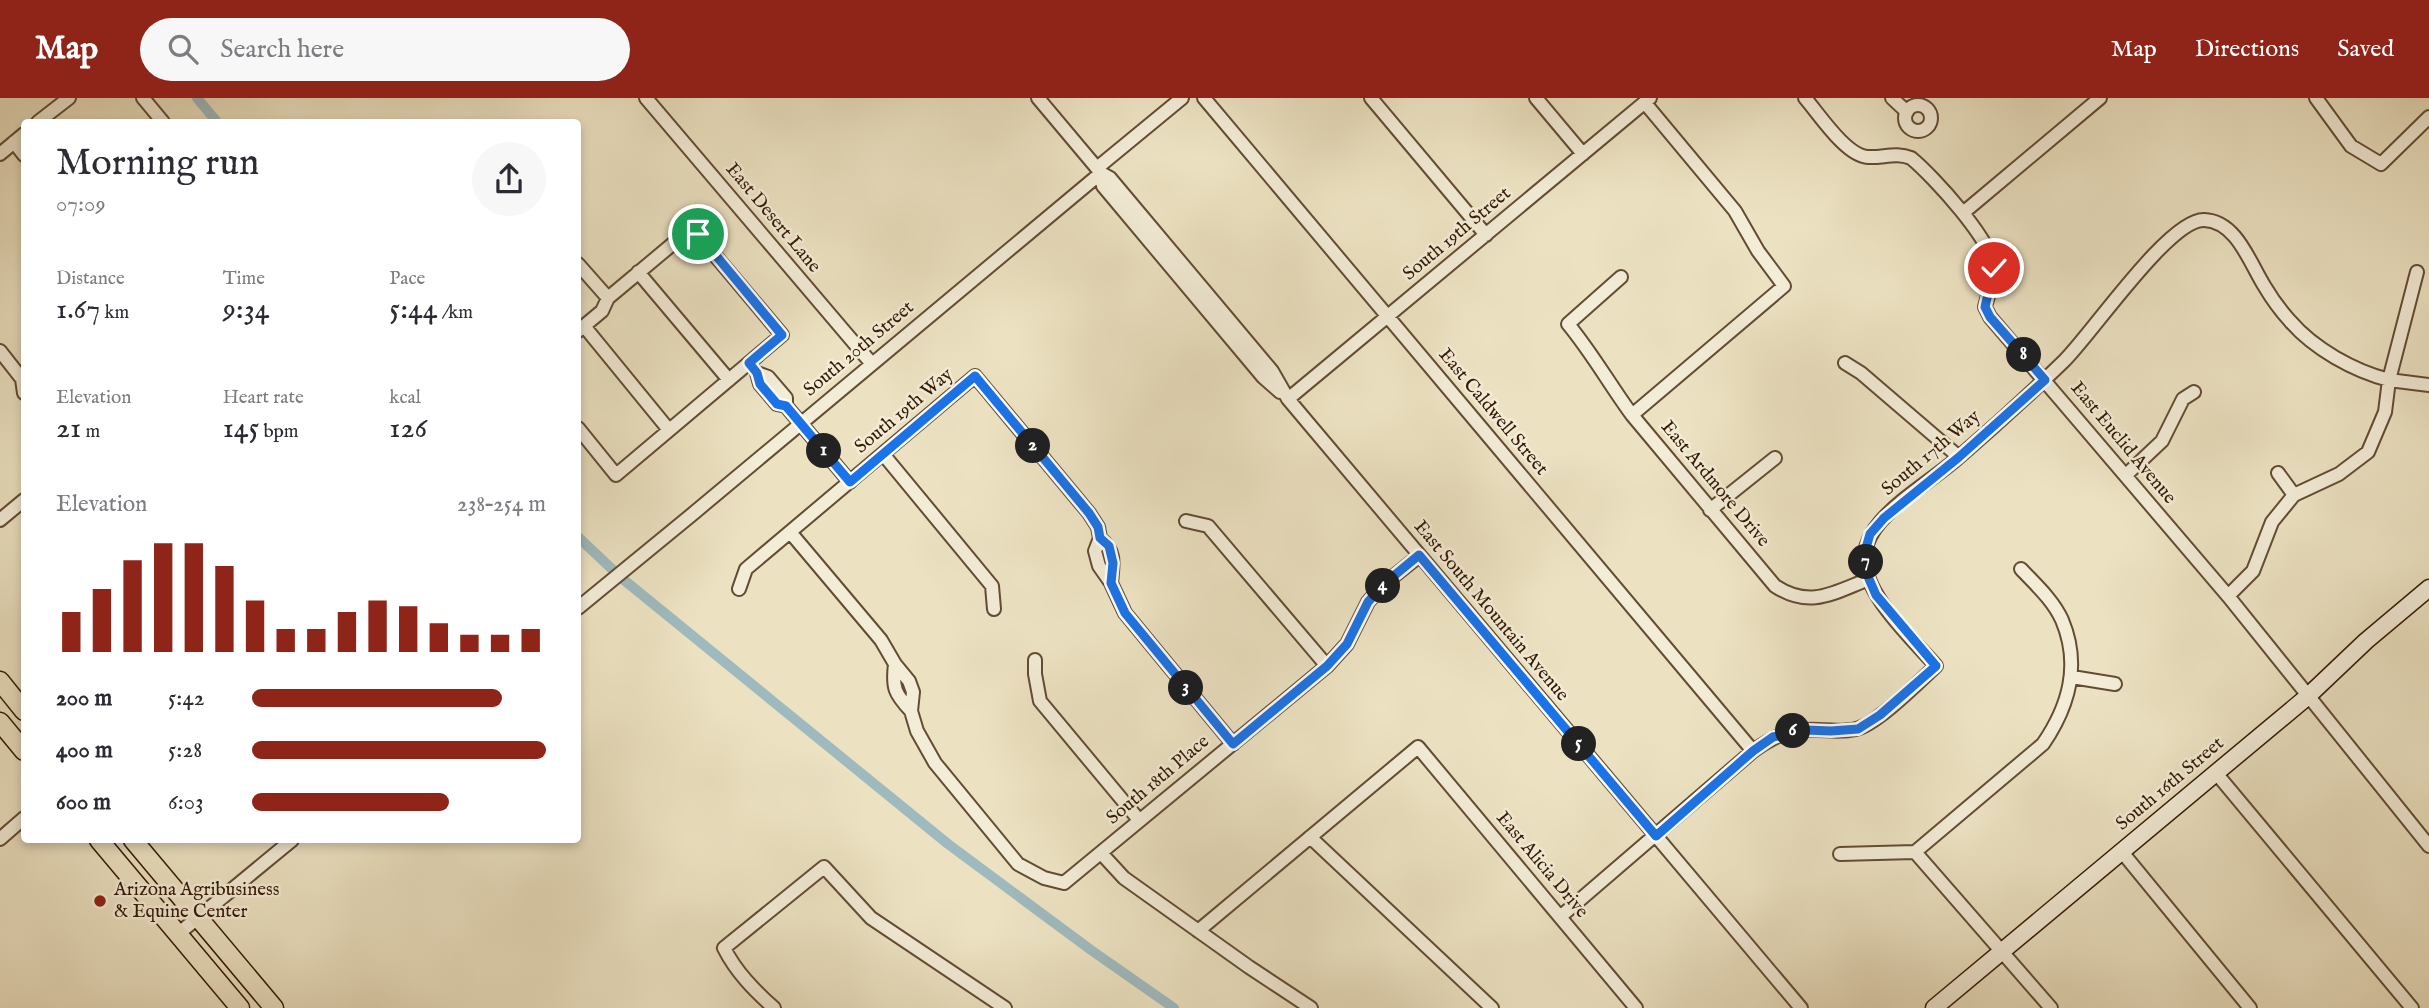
<!DOCTYPE html>
<html lang="en">
<head>
<meta charset="utf-8">
<style>
  body { margin:0; font-family:"IM FELL English",serif; background:#f7f7f7; color:#2b2b33; height:100vh; display:flex; flex-direction:column; font-size:26px; white-space:nowrap }
  * { box-sizing:border-box; margin:0 }
  p { font-size:23px; color:#7c7c81 }
  .icon { flex:none; width:38px; height:38px; fill:none; stroke:currentColor; stroke-width:2; stroke-linecap:round; stroke-linejoin:round }
  .map { position:relative; flex:1; overflow:hidden }
  .drawer { position:absolute; left:21px; top:21px; width:560px; height:724px; display:flex; flex-direction:column; background:#fff; border-radius:7px; box-shadow:0 4px 10px #0003 }
  .drawer>* { flex:none }
  .pin { position:absolute; display:grid; place-items:center; width:60px; height:60px; color:#fff; margin:-30px; border:4px solid #fff; border-radius:50%; box-shadow:0 2px 7px #0007 }
  .km { position:absolute; width:35px; height:35px; margin:-18px; border-radius:50%; background:#222; color:#fff; font-size:19px; line-height:35px; text-align:center }
  .round { display:grid; place-items:center; flex:none; width:74px; height:74px; border-radius:37px; background:#f7f7f7 }
  .headline { display:flex; align-items:center; justify-content:space-between; height:119px; padding:0 35px }
  h1 { font-size:38px; font-weight:600; line-height:52px }
  .stats { display:grid; grid-template-columns:repeat(3,1fr); gap:10px; height:119px; padding:7px 35px }
  .stats div { display:grid; align-content:center }
  .stats b { font-size:30px; font-weight:600 }
  .stats small { font-size:19px; font-weight:400 }
  .stats p { font-size:19px }
  .chart { height:196px; padding:14px 35px }
  .chart p { display:flex; justify-content:space-between }
  .chart svg { width:100%; height:126px; margin-top:7px; stroke:#8f2418; stroke-width:6 }
  ul { padding:0 35px; list-style:none; font-size:23px }
  li { display:grid; grid-template-columns:112px 84px 1fr; align-items:center; height:52px }
  li i { height:18px; border-radius:9px; background:#8f2418 }
  header { display:flex; align-items:center; gap:42px; box-sizing:border-box; height:98px; padding:0 35px; background:#8f2418; color:#fff }
  header strong { font-size:33px }
  nav { display:flex; gap:38px; margin-inline-start:auto; font-size:24px }
  .search { width:490px; height:63px; background:#f7f7f7; display:flex; align-items:center; gap:18px; box-sizing:border-box; padding:0 24px; border-radius:38px; color:#7c7c81; font-size:26px }
  .map>svg:first-child { display:block }
  .lines { fill:none; stroke-linecap:round; stroke-linejoin:round }
  .canal { stroke:#9fbabf; stroke-width:10 }
  .street-casing { stroke:#624c34; stroke-width:16 }
  .secondary-casing { stroke:#341a04; stroke-width:19 }
  .primary-casing { stroke:#341a04; stroke-width:21 }
  .street { stroke:#f3ecd7; stroke-width:12 }
  .secondary { stroke:#f3ecd7; stroke-width:16 }
  .primary { stroke:#ece2c2; stroke-width:18 }
  .route-casing { stroke:#fff; stroke-width:14 }
  .route { stroke:#1a73e8; stroke-width:9 }
  .poi-dot { fill:#8f2418; stroke:#f3ecd7; stroke-width:2.5 }
  .labels { text-anchor:middle; dominant-baseline:central; stroke-width:5; stroke-linejoin:round; paint-order:stroke }
  .street-label { font-size:19px; fill:#341a04; stroke:#f3ecd7 }
  .poi-label { font-size:19px; fill:#341a04; stroke:#f3ecd7; text-anchor:start }
</style>
</head>
<body>
<header>
<strong>Map</strong>
<div class="search"><svg class="icon" aria-label="search" viewBox="0 0 24 24"><circle cx="10" cy="10" r="6"/><path d="M15 15l6 6"/></svg>Search here</div>
<nav><a>Map</a><a>Directions</a><a>Saved</a></nav>
</header>
<div class="map">
<svg width="2429" height="910" viewBox="0 0 2429 910">
  <rect width="100%" height="100%" fill="#ece2c2"/>
  <filter id="stains"><feTurbulence type="fractalNoise" baseFrequency=".00286" numOctaves="4"/><feColorMatrix values="0 0 0 0 .2 0 0 0 0 .09 0 0 0 0 .02 0 0 0 .5 -.17"/></filter>
  <radialGradient id="worn" r=".72"><stop offset=".6" stop-color="#630" stop-opacity="0"/><stop offset="1" stop-color="#630" stop-opacity=".3"/></radialGradient>
  <g class="lines">
    <path class="canal" d="M197,0L217,24
      M578,439L613,472
      M624,482L948,746L1091,852L1174,910"/>
    <defs>
      <path id="street" d="M143,0L163,24
        M646,0L872,266
        M1038,0L1101,75L1110,80L1272,273L1288,301L1801,910
        M1204,0L1753,653
        M1371,0L1486,137
        M1536,0L1583,56
        M1805,0C1819,16 1846,58 1868,59C1883,60 1896,54 1911,60C1932,77 1995,145 1994,172C1993,183 1988,197 1985,209L1990,219L2228,498L2429,748
        M1892,0L1907,14
        M2316,0L2351,48L2381,66L2429,19
        M1905 20a13 13 0 1 1 26 0a13 13 0 1 1-26 0Z
        M38,24L69,0
        M14,44L24,57
        M0,56L24,36
        M1097,70L1182,0
        M1101,75L1103,88L1263,279L1280,294
        M1963,115L2100,0
        M578,166L608,200
        M638,174L729,282
        M1621,179L1568,226C1592,255 1610,287 1632,317L1775,488C1810,511 1833,495 1869,481
        M584,228L669,332
        M578,233L602,213L608,200L687,134L697,136L782,237L616,377L578,330
        M0,253L22,281L24,295
        M1845,265L1861,275L1959,359
        M1288,301L1650,0
        M786,308V300L768,279L757,275L760,286L777,306L786,308L850,384
        M1632,317L1784,188L1758,153L1735,113L1645,5
        M883,356L992,488L994,511
        M2278,375L2294,397
        M2126,377L2162,343L2183,301L2194,294
        M1710,412L1775,360
        M0,422L24,402
        M1186,423L1208,428L1327,568
        M790,434L881,542L895,566L909,583L913,594L911,613L917,633L935,665L1018,766L1044,780L1064,785L1327,568L1347,546L1368,504L1384,486L1419,458
        M1100,440C1116,454 1113,465 1111,485
        M739,491L746,471L975,278L1089,415L1098,429L1100,440L1095,453L1099,468L1111,485L1125,515L1233,646
        M2228,498L2253,473L2272,424L2294,397L2339,376L2368,354L2385,314L2389,282L2429,287
        M578,510L695,414L1101,75
        M1035,562V576L1040,603L1139,722
        M895,566C892,590 895,596 911,613
        M2072,579L2115,586
        M2216,675L2412,910
        M1310,739L1492,910
        M0,741L24,720
        M1915,754L2051,910
        M2122,754L2250,910
        M1101,755L1124,780L1249,869L1311,910
        M1840,756L1915,754L2043,646C2069,608 2081,567 2062,522C2053,502 2035,486 2021,471
        M1560,819L1753,653C1770,641 1786,632 1807,632C1823,631 1839,635 1856,631C1876,627 1919,584 1936,568C1912,540 1860,494 1865,455C1867,441 1873,432 1881,423C1902,399 1935,380 1959,359C1995,328 2030,296 2064,263C2091,237 2169,121 2204,122C2237,123 2250,166 2265,189C2272,201 2281,213 2290,223C2314,251 2354,273 2389,282L2417,174
        M1198,833L1418,649L1636,910
        M178,836L292,742
        M774,910C754,892 736,874 724,850L824,769L871,820L1005,910"/>
      <path id="secondary" d="M1934,910L2307,599L2366,543L2429,490"/>
      <path id="primary" d="M0,583L24,613
        M0,624L24,653
        M99,742L240,910
        M133,742L274,910"/>
    </defs>
    <use href="#street" class="street-casing"/>
    <use href="#secondary" class="secondary-casing"/>
    <use href="#primary" class="primary-casing"/>
    <use href="#street" class="street"/>
    <use href="#secondary" class="secondary"/>
    <use href="#primary" class="primary"/>
  </g>
  <g class="lines">
    <defs>
      <path id="route" d="M698,136L782,237L749,265L757,275L760,286L777,306L786,308L850,384L975,278L1089,415L1098,429L1100,440L1109,448L1113,465L1111,485L1125,515L1233,646L1327,568L1347,546L1368,504L1384,486L1419,457L1656,738L1753,653L1773,639L1806,632L1831,633L1858,631L1880,617L1936,568L1876,497L1869,481L1864,457L1870,436L1884,420L1959,359L2045,282L1990,219L1985,209L1994,170"/>
    </defs>
    <use href="#route" class="route-casing"/>
    <use href="#route" class="route"/>
  </g>
  <circle class="poi-dot" cx="100" cy="803" r="7"/>
  <g class="labels">
    <g class="street-label">
      <text transform="translate(773 120) rotate(50)">East Desert Lane</text>
      <text transform="translate(1457 136) rotate(-40)">South 19th Street</text>
      <text transform="translate(859 251) rotate(-40)">South 20th Street</text>
      <text transform="translate(904 313) rotate(-40)">South 19th Way</text>
      <text transform="translate(1493 314) rotate(50)">East Caldwell Street</text>
      <text transform="translate(2123 345) rotate(50)">East Euclid Avenue</text>
      <text transform="translate(1931 355) rotate(-40)">South 17th Way</text>
      <text transform="translate(1715 386) rotate(50)">East Ardmore Drive</text>
      <text transform="translate(1491 513) rotate(50)">East South Mountain Avenue</text>
      <text transform="translate(1158 682) rotate(-40)">South 18th Place</text>
      <text transform="translate(2170 686) rotate(-40)">South 16th Street</text>
      <text transform="translate(1542 767) rotate(50)">East Alicia Drive</text>
    </g>
    <g class="poi-label">
      <text x="114" y="792">Arizona Agribusiness<tspan x="114" dy="22">&amp; Equine Center</tspan></text>
    </g>
  </g>
  <rect width="100%" height="100%" filter="url(#stains)"/>
  <rect width="100%" height="100%" fill="url(#worn)"/>
</svg>
<div class="pin" style="left:698px;top:136px;background:#1e9e55"><svg class="icon" aria-label="arrive" viewBox="0 0 24 24"><path d="M6 21V4h12l-3 4 3 4H6"/></svg></div>
<div class="pin" style="left:1994px;top:170px;background:#d93025"><svg class="icon" aria-label="check" viewBox="0 0 24 24"><path d="M5 12l5 5 9-10"/></svg></div>
<b class="km" style="left:824px;top:353px">1</b>
<b class="km" style="left:1033px;top:348px">2</b>
<b class="km" style="left:1186px;top:590px">3</b>
<b class="km" style="left:1383px;top:488px">4</b>
<b class="km" style="left:1579px;top:646px">5</b>
<b class="km" style="left:1793px;top:633px">6</b>
<b class="km" style="left:1866px;top:464px">7</b>
<b class="km" style="left:2024px;top:257px">8</b>
<section class="drawer">
<div class="headline"><div><h1>Morning run</h1><p>07:09</p></div><a class="round"><svg class="icon" aria-label="share" viewBox="0 0 24 24"><path d="M12 15V3M7 8l5-5 5 5M5 13v7h14v-7"/></svg></a></div>
<div class="stats">
<div><p>Distance</p><b>1.67<small> km</small></b></div>
<div><p>Time</p><b>9:34</b></div>
<div><p>Pace</p><b>5:44<small> /km</small></b></div>
</div>
<div class="stats">
<div><p>Elevation</p><b>21<small> m</small></b></div>
<div><p>Heart rate</p><b>145<small> bpm</small></b></div>
<div><p>kcal</p><b>126</b></div>
</div>
<div class="chart"><p><span>Elevation</span>238–254 m</p>
<svg viewBox="0 0 160 44" preserveAspectRatio="none"><path d="M5 44V30M15 44V22M25 44V12M35 44V6M45 44V6M55 44V14M65 44V26M75 44V36M85 44V36M95 44V30M105 44V26M115 44V28M125 44V34M135 44V38M145 44V38M155 44V36"/></svg>
</div>
<ul>
<li><b>200 m</b>5:42<i style="width:85%"></i></li>
<li><b>400 m</b>5:28<i style="width:100%"></i></li>
<li><b>600 m</b>6:03<i style="width:67%"></i></li>
</ul>
</section>
</div>
</body>
</html>
